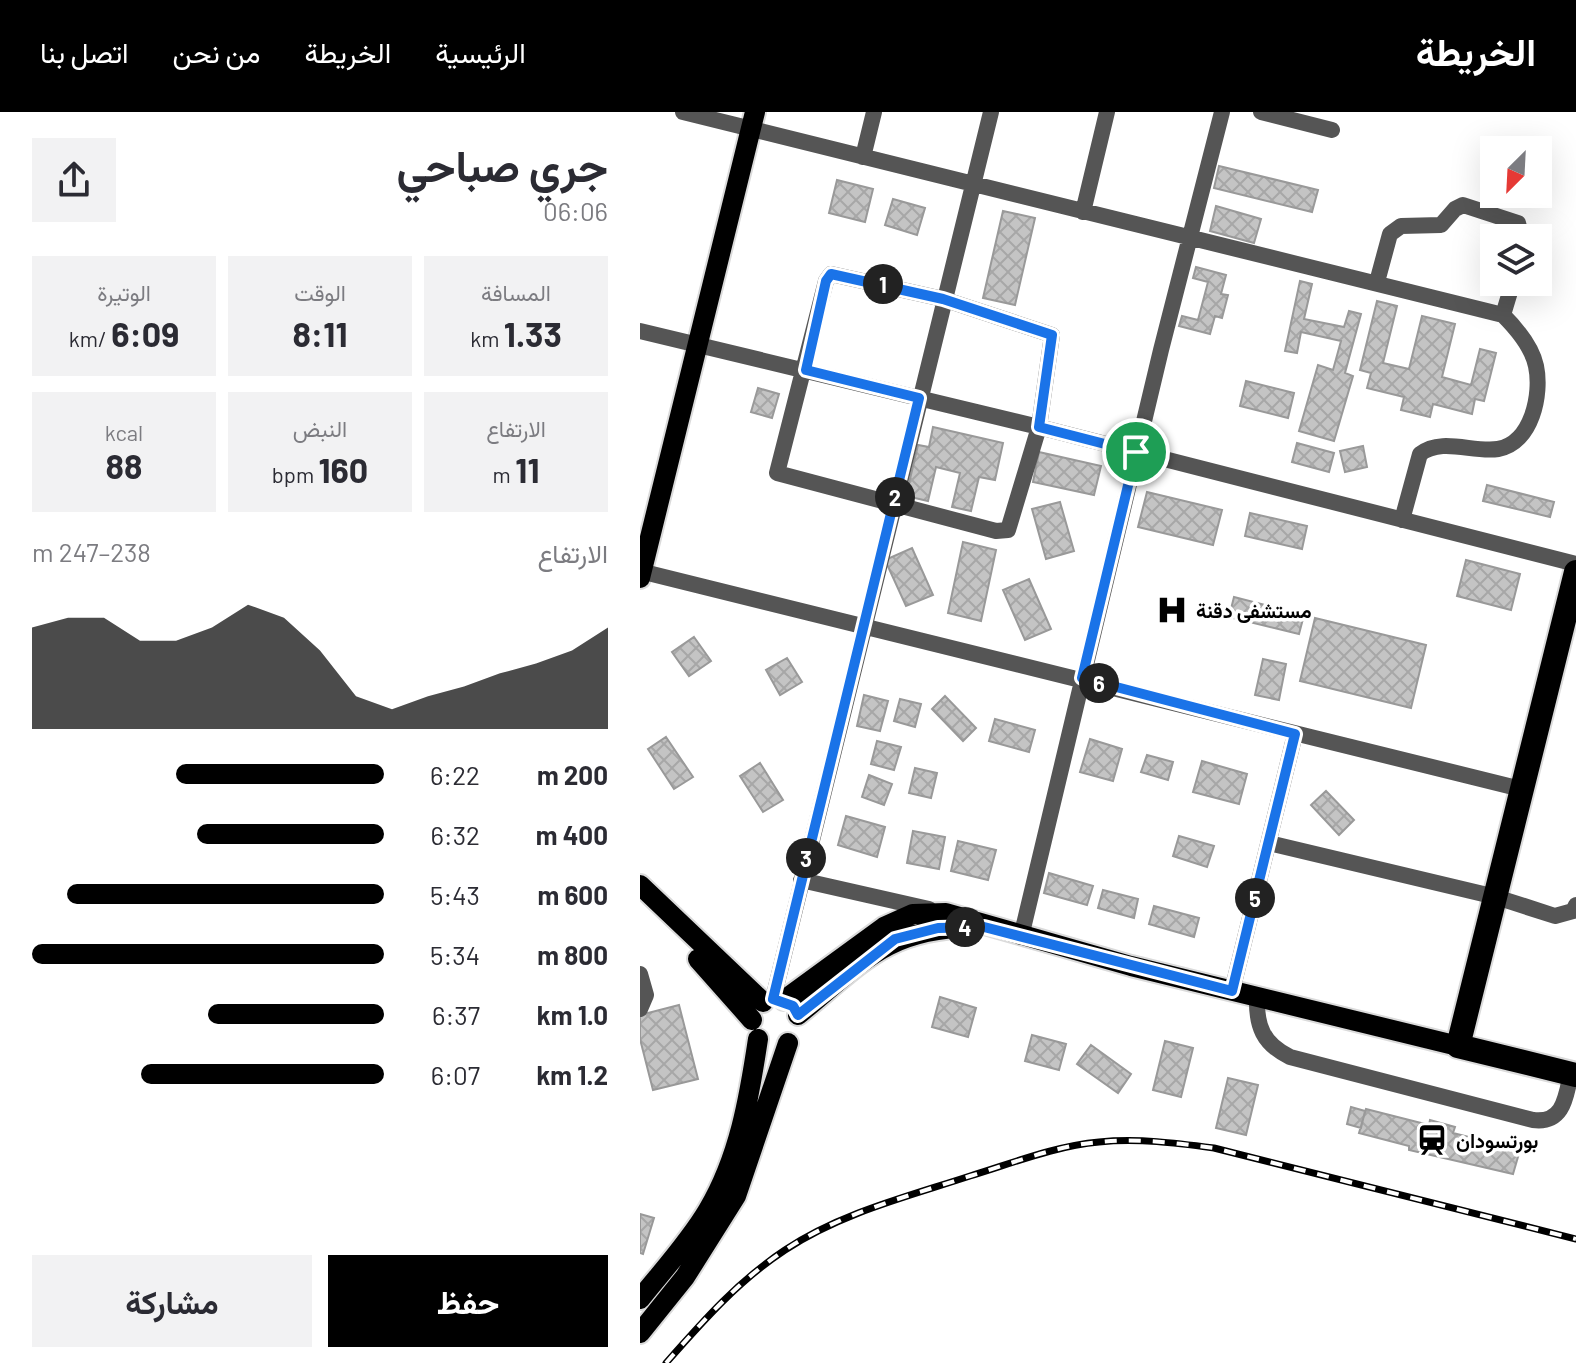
<!DOCTYPE html>
<html lang="ar">
<head>
<meta charset="utf-8">
<style>
  body { margin:0; font-family:Barlow,Vazirmatn,sans-serif; background:#f2f2f3; color:#2b2b33; direction:rtl; height:100vh; display:flex; flex-direction:column; font-size:30px; white-space:nowrap }
  * { box-sizing:border-box; margin:0 }
  p { font-size:26px; color:#7c7c81 }
  .icon { flex:none; width:44px; height:44px; fill:none; stroke:currentColor; stroke-width:2; stroke-linecap:round; stroke-linejoin:round }
  .map { position:relative; flex:1; overflow:hidden; direction:ltr }
  .details { display:flex; flex-direction:column; background:#fff; width:640px }
  .details>* { flex:none }
  .needle { width:52px; rotate:204deg }
  .controls { position:absolute; left:840px; top:24px; display:grid; gap:16px }
  .controls a { display:grid; place-items:center; width:72px; height:72px; border-radius:0px; background:#fff; box-shadow:0 8px 32px #0002; font-size:40px }
  .pin { position:absolute; display:grid; place-items:center; width:68px; height:68px; color:#fff; margin:-34px; border:4px solid #fff; border-radius:50%; box-shadow:0 2px 8px #0007 }
  .km { position:absolute; width:40px; height:40px; margin:-20px; border-radius:50%; background:#222; color:#fff; font-size:22px; line-height:40px; text-align:center }
  .round { display:grid; place-items:center; flex:none; width:84px; height:84px; border-radius:0px; background:#f2f2f3 }
  .headline { display:flex; align-items:center; justify-content:space-between; height:136px; padding:0 32px }
  h1 { font-size:44px; font-weight:700; line-height:60px }
  .metrics { display:grid; grid-template-columns:repeat(3,1fr); gap:12px; height:136px; padding:8px 32px }
  .metrics div { display:grid; align-content:center; border-radius:0px; background:#f2f2f3; text-align:center }
  .metrics b { font-size:34px; font-weight:700 }
  .metrics small { font-size:22px; font-weight:400 }
  .metrics p { font-size:22px }
  .chart { height:224px; padding:16px 32px }
  .chart p { display:flex; justify-content:space-between }
  .chart svg { width:100%; height:144px; margin-top:8px; fill:#000; opacity:.7 }
  .primary-button { display:flex; gap:16px; margin-top:auto; padding:16px 32px }
  .primary-button a { flex:1; height:92px; border-radius:0px; background:#000; color:#fff; font-size:32px; font-weight:700; line-height:92px; text-align:center }
  .primary-button a+a { background:#f2f2f3; color:#2b2b33 }
  ul { padding:0 32px; list-style:none; font-size:26px }
  li { display:grid; grid-template-columns:128px 96px 1fr; align-items:center; height:60px }
  li i { height:20px; border-radius:10px; background:#000 }
  header { display:flex; align-items:center; gap:48px; box-sizing:border-box; height:112px; padding:0 40px; background:#000; color:#fff }
  header strong { font-size:38px }
  nav { display:flex; gap:44px; margin-inline-start:auto; font-size:28px }
  main { display:flex; flex:1; min-height:0 }
  .map>svg:first-child { display:block }
  .building { fill:url(#building-cross-hatch); stroke:#999; stroke-width:2 }
  .lines { fill:none; stroke-linecap:round; stroke-linejoin:round }
  .major-casing { stroke:#dbdbdb; stroke-width:24 }
  .highway-casing { stroke:#dbdbdb; stroke-width:28 }
  .minor { stroke:#555; stroke-width:16 }
  .major { stroke:#000; stroke-width:20 }
  .highway { stroke:#000; stroke-width:24 }
  .rail-casing { stroke:#000; stroke-width:7 }
  .rail { stroke:#fff; stroke-width:4; stroke-dasharray:12; stroke-linecap:butt }
  .route-casing { stroke:#fff; stroke-width:16 }
  .route { stroke:#1a73e8; stroke-width:10 }
  .labels { text-anchor:middle; dominant-baseline:central; stroke-width:7; stroke-linejoin:round; paint-order:stroke }
  .poi-label { font-size:20px; font-weight:bold; fill:#000; stroke:#fff; text-anchor:start }
</style>
</head>
<body>
<header>
<strong>الخريطة</strong>
<nav><a>الرئيسية</a><a>الخريطة</a><a>من نحن</a><a>اتصل بنا</a></nav>
</header>
<main>
<div class="map">
<svg width="936" height="1251" viewBox="0 0 936 1251">
  <defs>
    <pattern id="building-cross-hatch" width="8" height="8" patternUnits="userSpaceOnUse" patternTransform="scale(2)"><rect width="8" height="8" fill="#c4c4c4"/><path d="M0 0l8 8M0 8l8-8" fill="none" stroke="#a7a7a7"/></pattern>
  </defs>
  <rect width="100%" height="100%" fill="#fff"/>
  <path class="building" d="M579,54L678,78L672,100L574,76Z
    M197,68L233,77L225,110L189,101Z
    M253,87L285,96L277,123L245,113Z
    M576,94L621,107L614,131L570,119Z
    M363,99L395,106L375,193L343,186Z
    M556,155L586,163L581,182L588,183L582,206L575,204L570,222L539,214L542,204L558,208L568,170L553,166Z
    M660,169L672,172L664,207L704,215L709,199L721,202L705,261L713,264L694,329L659,319L678,253L693,258L701,229L661,220L657,241L645,239Z
    M737,189L757,194L743,251L769,257L782,204L815,212L802,265L831,273L840,237L856,241L844,289L835,287L832,302L793,292L790,305L761,298L764,285L727,276L731,261L720,258Z
    M606,269L654,281L648,306L600,294Z
    M118,276L139,282L132,306L111,300Z
    M293,315L363,331L355,368L339,365L331,399L312,395L320,361L296,355L288,389L266,384L278,333L289,335Z
    M657,331L694,341L689,360L652,350Z
    M723,334L727,355L705,360L700,339Z
    M399,340L461,354L454,383L393,370Z
    M847,373L914,390L910,405L843,389Z
    M507,380L582,398L573,433L498,415Z
    M420,390L434,439L406,447L392,397Z
    M610,401L667,414L662,437L605,424Z
    M323,430L356,438L341,509L308,501Z
    M272,436L293,483L266,494L245,448Z
    M826,448L880,462L871,498L817,484Z
    M389,467L411,517L385,528L363,478Z
    M594,485L664,503L659,522L589,505Z
    M675,506L786,533L771,596L660,569Z
    M54,525L71,549L49,564L32,540Z
    M147,546L162,570L140,583L126,558Z
    M623,547L646,552L639,588L615,583Z
    M224,583L248,589L240,619L217,614Z
    M305,584L336,616L323,629L292,597Z
    M260,587L281,592L275,615L254,609Z
    M355,607L395,618L389,640L349,629Z
    M26,625L53,665L34,677L8,637Z
    M450,627L482,637L473,669L440,660Z
    M237,629L261,635L254,658L231,652Z
    M507,643L533,650L528,668L501,660Z
    M562,649L607,662L599,692L553,680Z
    M120,651L143,688L123,700L100,664Z
    M275,656L297,661L291,686L269,681Z
    M229,663L252,672L244,693L222,685Z
    M686,679L714,708L699,723L671,693Z
    M206,704L245,715L237,745L198,733Z
    M273,719L305,725L299,757L267,751Z
    M539,724L574,734L567,755L533,744Z
    M318,729L356,738L348,768L311,759Z
    M409,761L453,774L447,793L404,781Z
    M463,778L498,787L494,806L458,796Z
    M514,794L559,806L554,825L509,812Z
    M300,885L336,896L328,925L292,915Z
    M39,893L58,967L13,978L0,927V903Z
    M392,923L426,932L419,958L385,949Z
    M525,929L553,936L541,985L513,978Z
    M451,933L491,962L478,981L437,952Z
    M588,966L618,973L606,1023L576,1016Z
    M711,995L725,999L721,1016L707,1012Z
    M726,997L789,1013L790,1008L815,1015L813,1021L880,1038L873,1062L769,1038V1034L719,1021Z
    M0,1102L14,1106L3,1142L0,1141Z"/>
  <g class="lines">
    <defs>
      <path id="major" d="M0,466L115,0
        M0,773L123,890
        M58,847L112,908
        M144,888L244,815L273,802L306,801L491,854L818,934
        M158,903C222,851 245,817 332,815
        M0,1187C23,1158 49,1130 68,1098C99,1046 109,987 118,927
        M0,1221L45,1165L96,1084L148,931"/>
      <path id="highway" d="M936,460L818,934L936,963"/>
    </defs>
    <use href="#major" class="major-casing"/>
    <use href="#highway" class="highway-casing"/>
    <path class="minor" d="M43,0L863,203C876,216 892,235 896,254C902,282 892,331 858,337C833,341 802,325 780,342L762,408
      M621,0L692,18
      M223,45L234,0
      M443,100L467,0
      M191,162L303,187L412,223L399,315L368,418L356,419L137,361L186,169Z
      M737,170L750,122L761,114L801,113L815,97L823,93L878,111L882,126
      M863,203L873,170
      M0,219L399,315L936,452
      M0,459L881,677
      M629,731L856,785L915,804L933,799L936,793
      M161,768L289,797
      M381,825L521,238L582,0
      M0,862L6,883L0,897
      M592,879L655,622
      M617,885C616,914 623,932 650,945L893,1008C924,1012 926,984 931,961
      M133,887L351,0"/>
    <use href="#major" class="major"/>
    <use href="#highway" class="highway"/>
    <defs>
      <path id="rail" d="M26,1251C63,1209 98,1169 145,1138C201,1101 266,1085 330,1064C373,1051 415,1034 459,1030C498,1026 536,1031 574,1036L936,1127"/>
    </defs>
    <use href="#rail" class="rail-casing"/>
    <use href="#rail" class="rail"/>
  </g>
  <g class="lines">
    <defs>
      <path id="route" d="M191,162L303,187L412,223L399,315L496,340L442,566L655,622L592,879L344,815L298,816L255,827L158,903L153,894L133,887L279,286L166,258L186,169Z"/>
    </defs>
    <use href="#route" class="route-casing"/>
    <use href="#route" class="route"/>
  </g>
  <defs>
    <symbol id="hospital-bare" viewBox="-9 -9 18 18"><path d="M-5-5h3v3.5h4V-5h3V5h-3V1.5h-4V5h-3Z" fill="#000" stroke="#fff" stroke-width="2.5" paint-order="stroke"/></symbol>
    <symbol id="station-bare" viewBox="-9 -9 18 18"><path d="M-3-6H3Q5-6 5-4V2Q5 4 3 4L4.5 6H3L1.5 4h-3L-3 6H-4.5L-3 4Q-5 4-5 2V-4Q-5-6-3-6ZM-3.5-4v3h7v-3ZM-3.5 1v1.5H-2V1ZM2 1v1.5H3.5V1Z" fill="#000" stroke="#fff" stroke-width="2.5" paint-order="stroke"/></symbol>
  </defs>
  <g fill-rule="evenodd">
    <use href="#hospital-bare" x="510" y="476" width="44" height="44"/>
    <use href="#station-bare" x="770" y="1006" width="44" height="44"/>
  </g>
  <g class="labels">
    <g class="poi-label">
      <text x="556" y="498">مستشفى دقنة</text>
      <text x="816" y="1028">بورتسودان</text>
    </g>
  </g>
</svg>
<div class="controls">
<a><svg class="needle" viewBox="-14 -14 28 28"><path d="M0-13l5 13h-10z" fill="#e53935"/><path d="M0 13l5-13h-10z" fill="#7c7c81"/></svg></a>
<a><svg class="icon" aria-label="layers" viewBox="0 0 24 24"><path d="M12 4l9 5-9 5-9-5zM3 14l9 5 9-5"/></svg></a>
</div>
<div class="pin" style="left:496px;top:340px;background:#1e9e55"><svg class="icon" aria-label="arrive" viewBox="0 0 24 24"><path d="M6 21V4h12l-3 4 3 4H6"/></svg></div>
<b class="km" style="left:243px;top:172px">1</b>
<b class="km" style="left:255px;top:385px">2</b>
<b class="km" style="left:166px;top:746px">3</b>
<b class="km" style="left:325px;top:815px">4</b>
<b class="km" style="left:615px;top:786px">5</b>
<b class="km" style="left:459px;top:571px">6</b>
</div>
<section class="details">
<div class="headline"><div><h1>جري صباحي</h1><p>06:06</p></div><a class="round"><svg class="icon" aria-label="share" viewBox="0 0 24 24"><path d="M12 15V3M7 8l5-5 5 5M5 13v7h14v-7"/></svg></a></div>
<div class="metrics">
<div><p>المسافة</p><b>1.33<small> km</small></b></div>
<div><p>الوقت</p><b>8:11</b></div>
<div><p>الوتيرة</p><b>6:09<small> /km</small></b></div>
</div>
<div class="metrics">
<div><p>الارتفاع</p><b>11<small> m</small></b></div>
<div><p>النبض</p><b>160<small> bpm</small></b></div>
<div><p>kcal</p><b>88</b></div>
</div>
<div class="chart"><p><span>الارتفاع</span>238–247 m</p>
<svg viewBox="0 0 160 44" preserveAspectRatio="none"><path d="M0 44V13L10 10L20 10L30 17L40 17L50 13L60 6L70 10L80 20L90 34L100 38L110 34L120 31L130 27L140 24L150 20L160 13V44z"/></svg>
</div>
<ul>
<li><b>200 m</b>6:22<i style="width:59%"></i></li>
<li><b>400 m</b>6:32<i style="width:53%"></i></li>
<li><b>600 m</b>5:43<i style="width:90%"></i></li>
<li><b>800 m</b>5:34<i style="width:100%"></i></li>
<li><b>1.0 km</b>6:37<i style="width:50%"></i></li>
<li><b>1.2 km</b>6:07<i style="width:69%"></i></li>
</ul>
<div class="primary-button"><a>حفظ</a><a>مشاركة</a></div>
</section>
</main>
</body>
</html>
